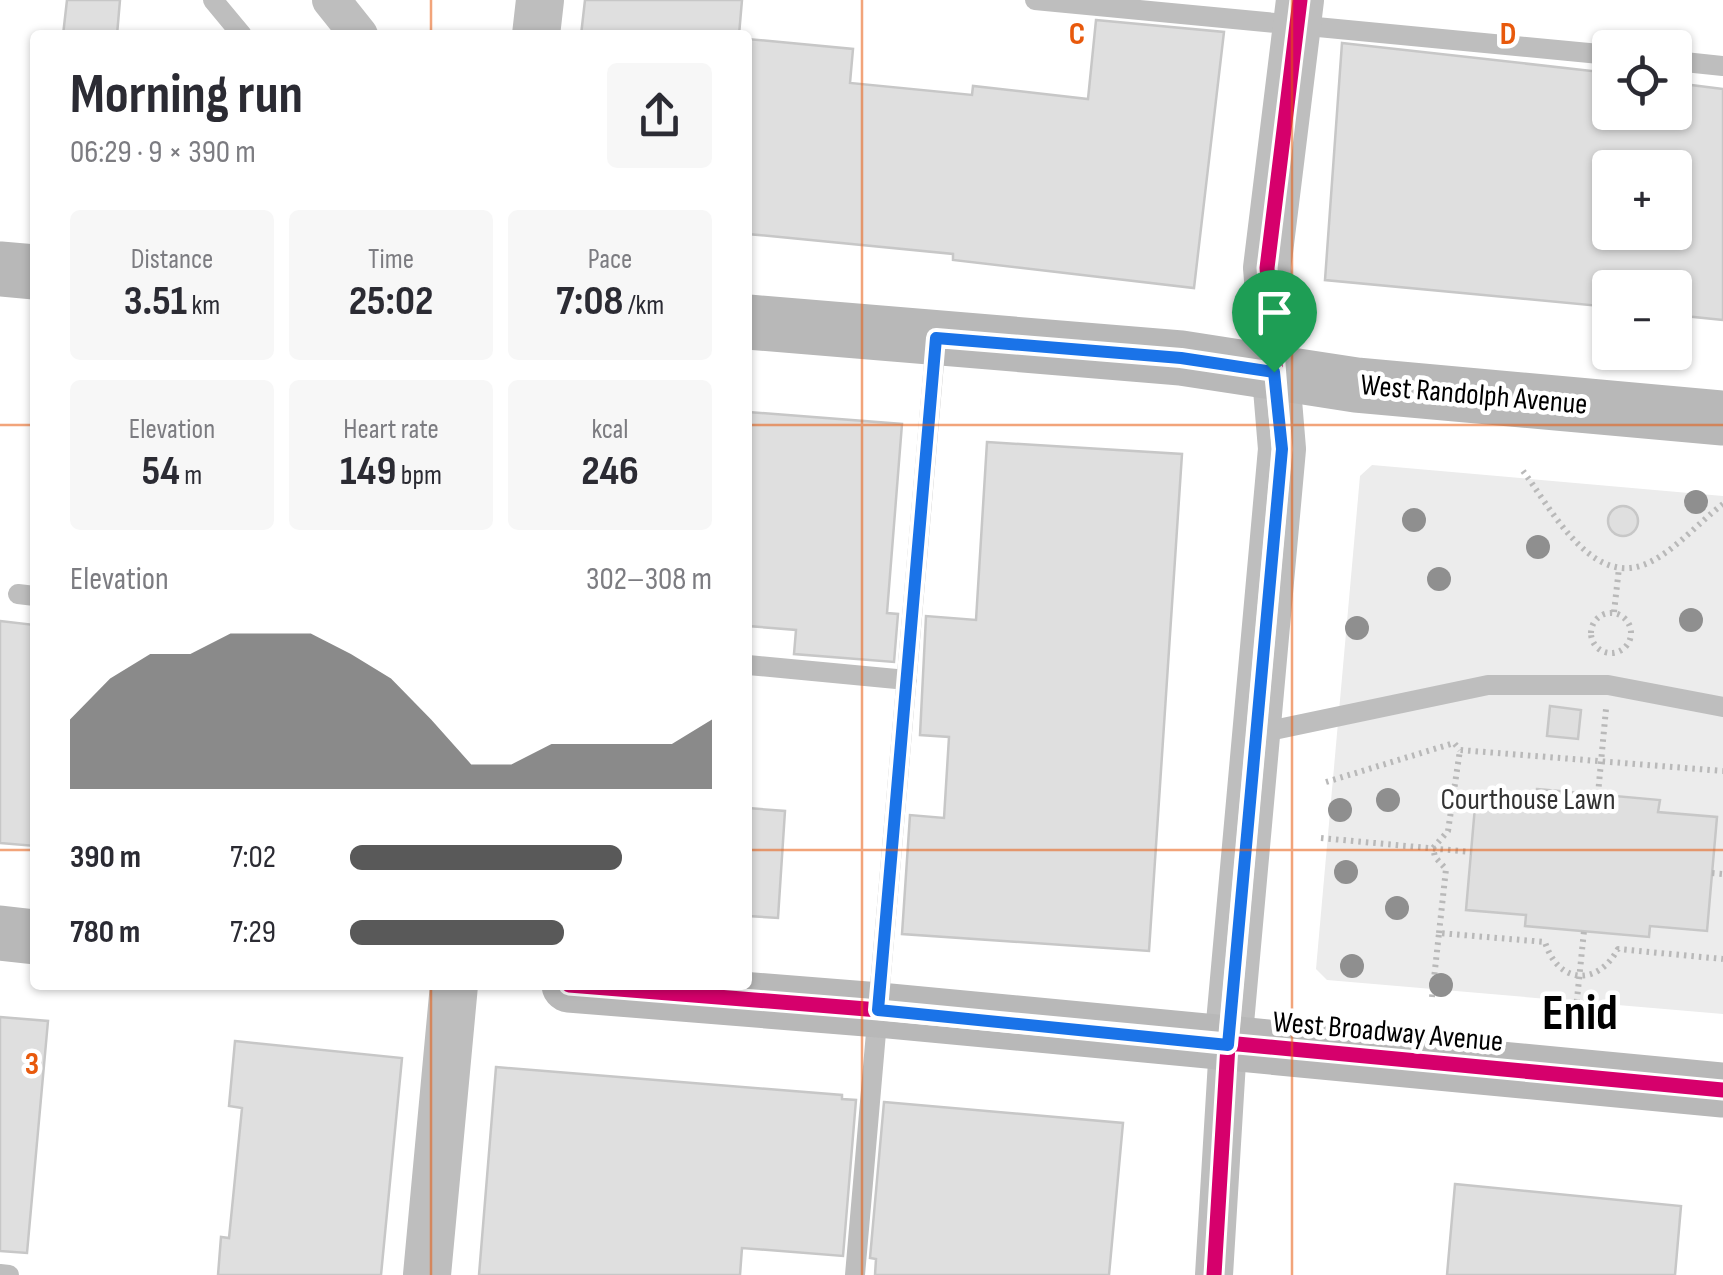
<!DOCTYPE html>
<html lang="en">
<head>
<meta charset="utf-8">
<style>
  body { margin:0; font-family:"Sofia Sans Condensed",sans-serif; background:#f7f7f7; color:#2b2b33; height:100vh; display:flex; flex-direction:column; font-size:38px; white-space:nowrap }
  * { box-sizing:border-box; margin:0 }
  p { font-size:32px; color:#7c7c81 }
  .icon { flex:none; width:55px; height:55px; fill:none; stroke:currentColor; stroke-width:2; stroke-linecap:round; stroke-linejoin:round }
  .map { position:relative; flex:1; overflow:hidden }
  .drawer { position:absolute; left:30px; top:30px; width:722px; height:960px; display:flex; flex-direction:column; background:#fff; border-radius:10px; box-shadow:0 2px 8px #0004 }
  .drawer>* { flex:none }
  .controls { position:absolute; left:1592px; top:30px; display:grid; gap:20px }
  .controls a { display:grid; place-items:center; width:100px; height:100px; border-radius:10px; background:#fff; box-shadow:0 2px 8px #0004; font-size:50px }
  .pin { position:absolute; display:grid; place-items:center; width:85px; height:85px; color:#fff; margin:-102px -42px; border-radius:50% 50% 50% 0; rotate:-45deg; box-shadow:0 0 10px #0007 }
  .pin .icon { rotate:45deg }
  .round { display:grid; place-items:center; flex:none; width:105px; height:105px; border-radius:10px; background:#f7f7f7 }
  .head { display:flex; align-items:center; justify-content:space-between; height:170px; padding:0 40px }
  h1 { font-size:55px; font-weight:700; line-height:75px }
  .figures { display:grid; grid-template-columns:repeat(3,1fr); gap:15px; height:170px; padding:10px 40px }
  .figures div { display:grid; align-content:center; border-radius:10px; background:#f7f7f7; text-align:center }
  .figures b { font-size:42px; font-weight:700 }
  .figures small { font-size:28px; font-weight:400 }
  .figures p { font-size:28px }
  .chart { height:280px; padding:20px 40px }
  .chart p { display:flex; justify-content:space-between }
  .chart svg { width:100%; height:180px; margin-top:10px; fill:#595959; opacity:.7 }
  ul { padding:0 40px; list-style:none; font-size:32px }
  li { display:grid; grid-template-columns:160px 120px 1fr; align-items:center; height:75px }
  li i { height:25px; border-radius:12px; background:#595959 }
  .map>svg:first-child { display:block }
  .green { fill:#ececec }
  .building { fill:#dfdfdf; stroke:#c7c7c7; stroke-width:2.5; fill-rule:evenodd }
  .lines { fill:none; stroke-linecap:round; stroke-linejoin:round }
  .path { stroke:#b9b9b9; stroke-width:6; stroke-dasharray:2.5 5; stroke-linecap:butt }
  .service { stroke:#bebebe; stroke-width:20 }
  .minor { stroke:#bebebe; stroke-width:38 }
  .tertiary { stroke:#bebebe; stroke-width:48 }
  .secondary { stroke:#b8b8b8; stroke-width:55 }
  .cycleway-casing { stroke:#fff; stroke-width:21 }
  .cycleway { stroke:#d6006c; stroke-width:15 }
  .tree { fill:#8f8f8f }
  .route-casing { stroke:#fff; stroke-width:20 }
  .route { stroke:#1a73e8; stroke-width:12 }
  .grid { fill:none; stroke:#e8590c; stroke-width:2.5; stroke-opacity:0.55 }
  .labels { text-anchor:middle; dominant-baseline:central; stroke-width:9; stroke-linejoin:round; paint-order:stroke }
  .street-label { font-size:30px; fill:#000; stroke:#fff }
  .park-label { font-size:30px; fill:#333; stroke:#fff }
  .town-label { font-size:50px; font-weight:bold; fill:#000; stroke:#fff }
  .grid-label { font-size:32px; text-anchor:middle; font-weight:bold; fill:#e8590c; stroke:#fff; stroke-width:9; stroke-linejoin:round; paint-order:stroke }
</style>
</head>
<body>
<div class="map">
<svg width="1723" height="1275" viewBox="0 0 1723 1275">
  <rect width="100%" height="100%" fill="#fff"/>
  <path class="green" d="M1372,465L1723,496V1014L1327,980L1316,969L1360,476Z"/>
  <path class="building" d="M67,0H120L117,35H63Z
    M585,0H742L739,35H581Z
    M1096,20L1224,32L1194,288L953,260V254L748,234V39L853,49L850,83L972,95L973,86L1088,99Z
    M1342,43L1610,73V112H1675V83L1723,89V320L1675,315V288H1610V307L1325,280ZM1610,168H1675V232H1610Z
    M748,412L902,424L887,613L898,614L894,662L794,654L796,630L748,626Z
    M987,442L1182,454L1149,951L902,934L910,815L944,818L949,737L920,735L926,616L976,620Z
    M1608 521a15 15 0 1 1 30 0a15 15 0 1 1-30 0Z
    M0,621L35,625V846L0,843Z
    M1550,706L1581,710L1578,739L1547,736Z
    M1537,789L1660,800L1658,812L1717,817L1707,931L1650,926L1649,937L1525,926L1526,915L1466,910L1476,795L1536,800Z
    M748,808L785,811L778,918L748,916Z
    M0,1017L48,1021L27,1253L0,1251Z
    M235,1041L402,1058L381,1275H218L221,1237L229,1238L242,1108L229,1106Z
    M496,1067L842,1095V1099L856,1100L843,1256L742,1248L740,1275H479Z
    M884,1102L1123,1123L1109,1275H875L876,1259L870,1258Z
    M1455,1184L1681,1206L1675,1275H1447Z"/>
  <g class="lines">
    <path class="path" d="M1523,471C1549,505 1589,585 1643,565C1671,555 1699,522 1723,504
      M1614,612L1619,568
      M1591 633a20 20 0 1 1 40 0a20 20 0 1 1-40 0Z
      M1326,782L1454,743L1460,750
      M1598,794L1606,709
      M1321,838L1471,852
      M1712,873L1723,874
      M1439,933L1446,869L1435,857L1433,848L1448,831L1460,750L1723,771
      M1432,997L1439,933L1545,942C1558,984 1597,987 1618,949L1723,959
      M1576,1009L1584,931"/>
    <path class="service" d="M213,0L242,35
      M1035,0L1610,55
      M1675,61L1723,66
      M18,594L35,596
      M748,665L907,680
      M1259,733L1488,685H1608L1723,707
      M0,1274L9,1275
      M855,1275L936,340"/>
    <path class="minor" d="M331,0L359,35
      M1214,1275L1228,1045"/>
    <path class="tertiary" d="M536,35L540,0
      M1228,1045L1282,449L1267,268L1300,0
      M427,1275L454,985"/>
    <path class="secondary" d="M0,269L35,272
      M748,322L1181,358L1356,385L1723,418
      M0,933L35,937
      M569,985L879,1010L1723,1090"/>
    <defs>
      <path id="cycleway" d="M569,985L879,1010L1723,1090
        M1214,1275L1228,1045L1282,449L1267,268L1300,0"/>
    </defs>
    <use href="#cycleway" class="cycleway-casing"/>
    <use href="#cycleway" class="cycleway"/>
  </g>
  <g class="tree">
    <circle cx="1696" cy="502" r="12"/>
    <circle cx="1414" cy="520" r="12"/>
    <circle cx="1538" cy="547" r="12"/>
    <circle cx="1439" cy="579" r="12"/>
    <circle cx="1691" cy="620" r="12"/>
    <circle cx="1357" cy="628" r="12"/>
    <circle cx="1388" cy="800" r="12"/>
    <circle cx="1340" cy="810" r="12"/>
    <circle cx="1346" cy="872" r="12"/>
    <circle cx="1397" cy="908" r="12"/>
    <circle cx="1352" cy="966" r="12"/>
    <circle cx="1441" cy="985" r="12"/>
  </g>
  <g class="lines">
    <defs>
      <path id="route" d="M936,338L1181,358L1274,372L1282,449L1228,1045L878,1010Z"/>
    </defs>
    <use href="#route" class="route-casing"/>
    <use href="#route" class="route"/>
  </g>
  <path class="grid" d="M431,0V35M862,0V1275M1292,0V1275M0,425H35M748,425H1723M0,850H35M748,850H1723M431,985V1275"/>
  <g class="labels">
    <g class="street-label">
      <text transform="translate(1474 395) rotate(5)">West Randolph Avenue</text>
      <text transform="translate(1388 1032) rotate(5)">West Broadway Avenue</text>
    </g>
    <g class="park-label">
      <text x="1528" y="800">Courthouse Lawn</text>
    </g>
    <g class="town-label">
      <text x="1580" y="1014">Enid</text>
    </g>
  </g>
  <g class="grid-label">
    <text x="1077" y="44">C</text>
    <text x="1508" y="44">D</text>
    <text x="32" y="1074">3</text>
  </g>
</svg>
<div class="controls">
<a><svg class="icon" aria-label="locate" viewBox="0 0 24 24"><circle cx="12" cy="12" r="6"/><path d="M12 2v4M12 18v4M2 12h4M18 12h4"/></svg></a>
<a>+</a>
<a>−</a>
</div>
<div class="pin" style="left:1274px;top:372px;background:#1e9e55"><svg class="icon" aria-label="arrive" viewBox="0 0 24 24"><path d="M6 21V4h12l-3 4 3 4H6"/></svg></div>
<section class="drawer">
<div class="head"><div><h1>Morning run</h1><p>06:29 · 9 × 390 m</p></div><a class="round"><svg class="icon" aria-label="share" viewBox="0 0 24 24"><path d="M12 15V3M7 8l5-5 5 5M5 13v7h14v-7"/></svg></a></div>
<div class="figures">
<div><p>Distance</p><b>3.51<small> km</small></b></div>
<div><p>Time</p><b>25:02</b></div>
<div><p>Pace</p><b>7:08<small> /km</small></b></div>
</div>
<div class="figures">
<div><p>Elevation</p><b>54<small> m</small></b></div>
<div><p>Heart rate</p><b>149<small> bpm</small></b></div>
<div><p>kcal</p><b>246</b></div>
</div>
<div class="chart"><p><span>Elevation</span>302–308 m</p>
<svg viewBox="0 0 160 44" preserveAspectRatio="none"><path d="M0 44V27L10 17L20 11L30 11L40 6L50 6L60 6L70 11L80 17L90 27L100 38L110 38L120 33L130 33L140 33L150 33L160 27V44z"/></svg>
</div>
<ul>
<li><b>390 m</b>7:02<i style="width:75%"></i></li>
<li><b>780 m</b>7:29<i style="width:59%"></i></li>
</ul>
</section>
</div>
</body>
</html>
